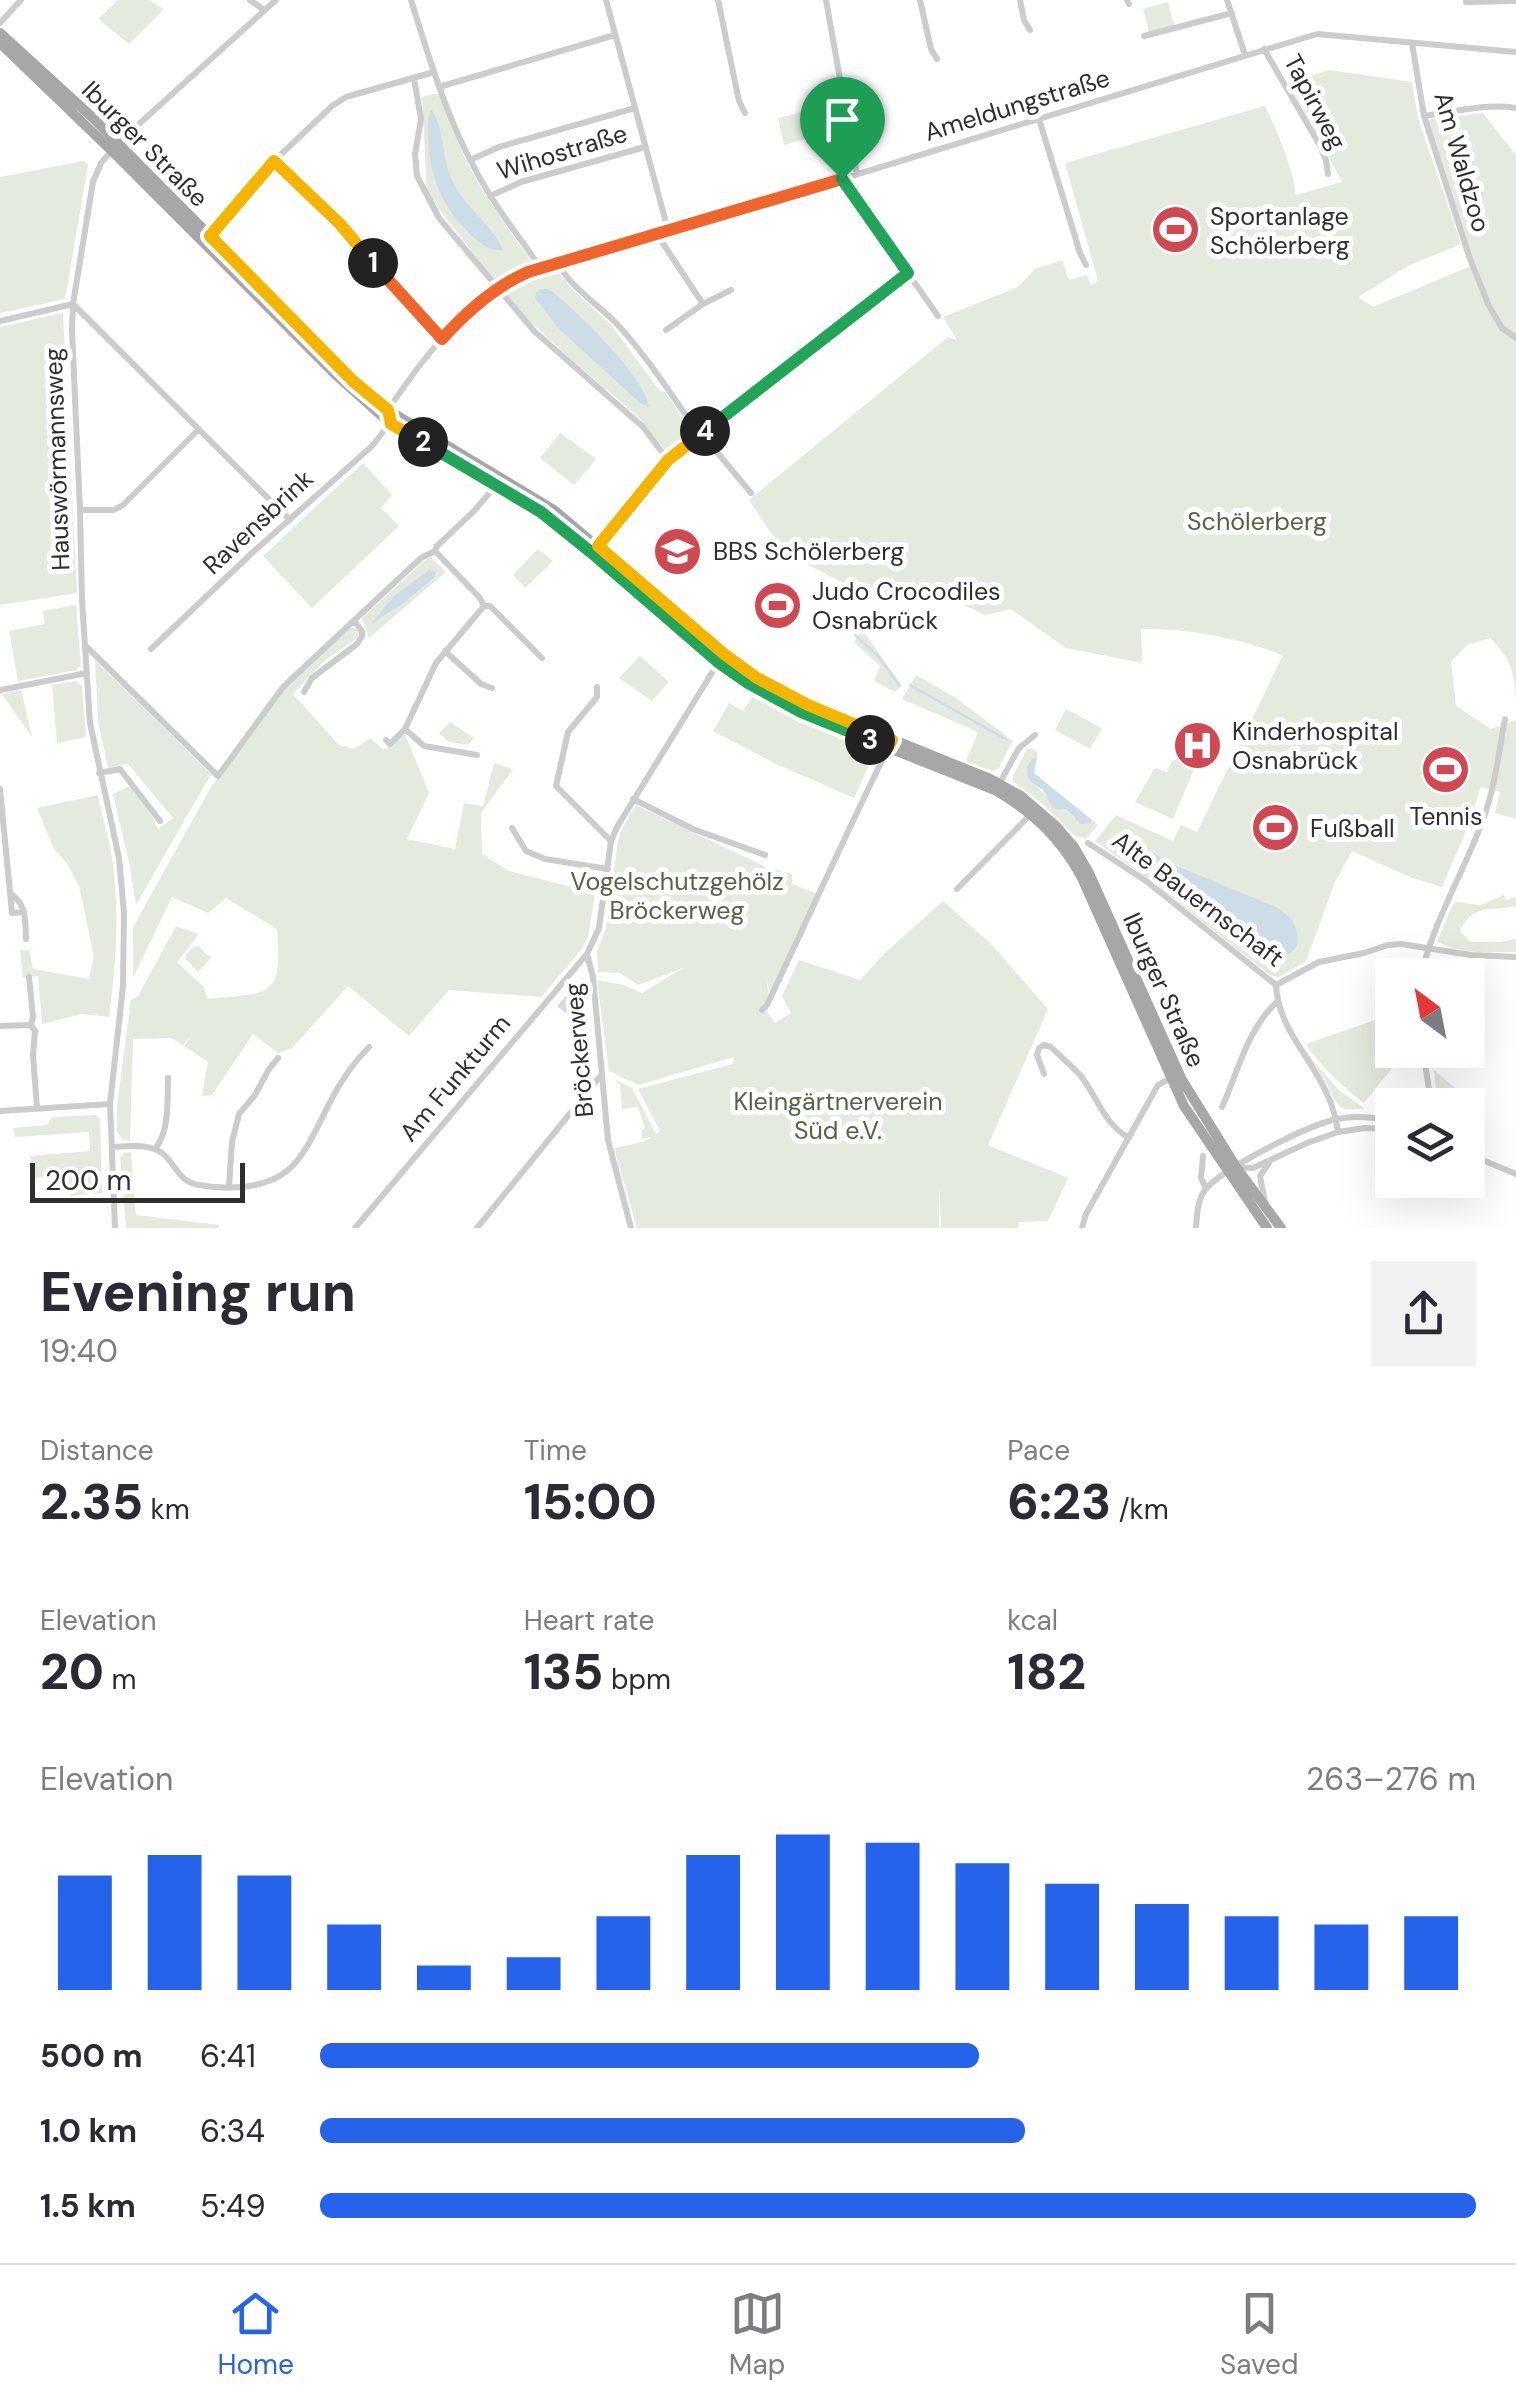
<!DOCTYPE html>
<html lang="en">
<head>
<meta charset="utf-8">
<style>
  body { margin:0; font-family:"DM Sans",sans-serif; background:#f2f2f3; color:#2b2b33; height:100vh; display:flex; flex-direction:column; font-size:38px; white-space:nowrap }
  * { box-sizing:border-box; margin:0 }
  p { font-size:32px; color:#7c7c81 }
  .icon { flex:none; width:55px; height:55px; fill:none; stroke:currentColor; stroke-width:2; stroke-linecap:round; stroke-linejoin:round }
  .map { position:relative; height:1228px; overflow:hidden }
  .drawer { display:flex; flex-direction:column; background:#fff; flex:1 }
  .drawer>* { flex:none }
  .needle { width:65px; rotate:328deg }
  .controls { position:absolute; left:1375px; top:958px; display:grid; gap:20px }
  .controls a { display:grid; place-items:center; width:110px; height:110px; border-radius:0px; background:#fff; box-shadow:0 10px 40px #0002; font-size:50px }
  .scale { position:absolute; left:30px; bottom:25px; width:215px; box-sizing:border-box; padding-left:10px; border:5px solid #2f2f2f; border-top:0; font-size:28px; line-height:35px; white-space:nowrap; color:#2f2f2f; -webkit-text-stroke:8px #fff; paint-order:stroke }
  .pin { position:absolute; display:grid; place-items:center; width:85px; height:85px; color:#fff; margin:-102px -42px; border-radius:50% 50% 50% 0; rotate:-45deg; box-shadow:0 0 10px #0007 }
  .pin .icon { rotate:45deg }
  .km { position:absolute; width:50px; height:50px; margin:-25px; border-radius:50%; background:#222; color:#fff; font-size:28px; line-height:50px; text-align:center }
  .round { display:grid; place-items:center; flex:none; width:105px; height:105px; border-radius:0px; background:#f2f2f3 }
  .overview { display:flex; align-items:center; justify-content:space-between; height:170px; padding:0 40px }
  h1 { font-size:55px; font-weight:800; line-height:75px }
  .metrics { display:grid; grid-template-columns:repeat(3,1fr); gap:15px; height:170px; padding:10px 40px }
  .metrics div { display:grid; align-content:center }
  .metrics b { font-size:50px; font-weight:800 }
  .metrics small { font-size:28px; font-weight:400 }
  .metrics p { font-size:28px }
  .chart { height:280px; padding:20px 40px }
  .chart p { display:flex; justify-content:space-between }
  .chart svg { width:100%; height:180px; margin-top:10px; stroke:#2563eb; stroke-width:6 }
  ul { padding:0 40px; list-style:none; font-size:32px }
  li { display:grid; grid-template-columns:160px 120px 1fr; align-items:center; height:75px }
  li i { height:25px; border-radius:12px; background:#2563eb }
  .menu { display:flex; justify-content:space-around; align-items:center; height:140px; border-top:2px solid #e1e1e2; background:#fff; font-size:28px; color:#7c7c81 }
  .menu a { display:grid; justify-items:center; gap:5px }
  .menu .selected { color:#2563eb }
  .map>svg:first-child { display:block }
  .green { fill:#e5eade; fill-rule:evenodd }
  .water { fill:#cddde7 }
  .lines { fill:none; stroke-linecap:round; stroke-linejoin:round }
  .stream { stroke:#cddde7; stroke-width:2.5 }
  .minor { stroke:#ccc; stroke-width:6 }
  .primary { stroke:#a7a7a7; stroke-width:10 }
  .split-1-casing { stroke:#fff; stroke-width:20 }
  .split-2-casing { stroke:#fff; stroke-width:20 }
  .split-3-casing { stroke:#fff; stroke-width:20 }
  .split-4-casing { stroke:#fff; stroke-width:20 }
  .split-5-casing { stroke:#fff; stroke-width:20 }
  .split-1 { stroke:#f0652b; stroke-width:12 }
  .split-2 { stroke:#f5b400; stroke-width:12 }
  .split-3 { stroke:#22a559; stroke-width:12 }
  .split-4 { stroke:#f5b400; stroke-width:12 }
  .split-5 { stroke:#22a559; stroke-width:12 }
  .labels { text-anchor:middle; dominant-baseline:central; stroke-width:10; stroke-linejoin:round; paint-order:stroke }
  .street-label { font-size:25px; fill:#2f2f2f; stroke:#fff }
  .poi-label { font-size:25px; fill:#2f2f2f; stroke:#fff; text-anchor:start }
  .park-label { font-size:25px; fill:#526542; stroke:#fff }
</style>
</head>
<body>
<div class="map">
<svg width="1516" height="1228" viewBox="0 0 1516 1228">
  <rect width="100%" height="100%" fill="#fff"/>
  <path class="green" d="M118,0H149L164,9L129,44L98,19Z
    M1168,2L1174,25L1149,32L1143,9Z
    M1329,70L1412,82L1418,118L1461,244L1408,266L1358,297L1373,307L1473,265L1425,120L1483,113L1516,155V701C1514,671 1511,659 1490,638L1467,645L1451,662L1456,706L1491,729L1516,720V819L1495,813L1500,792L1481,787L1468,826L1442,887L1412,878L1352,851L1335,882L1306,961L1279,977L1270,975L1148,879L1095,841L1116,815L1173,841L1181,825L1197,832L1283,655C1238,638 1189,628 1141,629L1142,663L1066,648L1011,609L986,615L952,600L911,595L874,599L797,559L771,533L749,500L948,337L957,340L943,317L1018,287L1035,269L1062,260L1069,280L1087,275L1091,285L1098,281L1065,163L1265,106C1279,135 1291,163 1296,195L1342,182L1289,83ZM1133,849L1152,852L1172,864L1280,955L1277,961L1269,956L1263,946L1243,935L1140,858Z
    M433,94H439L466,161L485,194L529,259V264L496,280H493L471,253V250L435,204L432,203L427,193L422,97Z
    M802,112L809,138L784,145L778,118Z
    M84,161L88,165L65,299L0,313V177Z
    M552,270L558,272L567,281V284L612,326L660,391L665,392L688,426V435L666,451L641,422L640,418L569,358L536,326L532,325L508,297L505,291L531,278Z
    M63,313L77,593L0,605V327Z
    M560,433L596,459L574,485L540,458Z
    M363,463L392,495L381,508L399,526L312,608L263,556Z
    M538,549L553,561L525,588L513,575Z
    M431,557L446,572L369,638L362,618L424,561Z
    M76,605L81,665L76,670L18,681L9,631L45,624L43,611Z
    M350,628H355L359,632L358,637L323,662L293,694L339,745L354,749L370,738L384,750L405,734L429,793L407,839L455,849L464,803L483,806L494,763L513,769L481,813L482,854L509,871L595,893L588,937L581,950L541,997L449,990L409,1036L348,986L292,1048L278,1053L253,1034L212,1095L202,1096L208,1062L184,1046L192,1035L183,1045L171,1038L133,1039L130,1141L123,1140L117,1132V1106L131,1000L138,996L176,926L199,934L177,962L204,987L207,999C270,993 283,999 277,929L226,898L208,913L172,897L133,978V927L211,787L285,688Z
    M862,629L902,686L895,692L874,681L880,666L854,642Z
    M640,656L669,682L652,701L619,678Z
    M95,660L211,774L136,905L130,867L113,794L130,786L152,816L158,829L173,818L128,764L108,768L98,721Z
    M916,675L956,698L1013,741L998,769L992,771L966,761L978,732L902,699Z
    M76,681L82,686L86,737L57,743L52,685Z
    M21,690L32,737L2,694Z
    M753,696L803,720L876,749L854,798L774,763L713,731L729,703L743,711Z
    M1066,709L1102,728L1090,749L1055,730Z
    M450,722L474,738L468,745L449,742L439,733Z
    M1031,748L1037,752V757L1032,759L1031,782C1043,790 1047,800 1058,810L1066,809L1074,818L1091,823L1092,820L1098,825L1086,839L1074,835L1045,806L1013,781V776L1027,749Z
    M1186,754L1198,760L1173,819L1135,802L1155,768L1167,772L1171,762Z
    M98,795C102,817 109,837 112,858C120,912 116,964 109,1017L82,1014L42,1024L38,976L23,978L20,950H29L33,969L89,979L94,956L79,886L66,862L54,849L37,808Z
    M636,805L768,868L792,874V884L818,894L770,992L766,979L769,996L763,1006L775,1023L791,1013L782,996L799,960L860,980L884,954L943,901L991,944L1048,1009L988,1145L1068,1178L1048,1221L1019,1222L1018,1228H941L939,1185V1228H637L614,1148L643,1142L651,1137L642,1139V1130L645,1128L638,1107L622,1109L620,1085L614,1079L632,1088L656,1134L660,1131L638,1089L733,1064L734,1057L638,1085L609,1071L597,980L624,985L642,993L683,968L638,985L620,973L598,972L597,951L606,928L618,841L623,827Z
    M1504,895L1506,900L1516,897V906C1489,912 1473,903 1460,931L1470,942H1499L1516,939V952C1491,952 1458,955 1437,941L1453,904L1456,902L1480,905Z
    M199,946L206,954L212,957L198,972L186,959V954L193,947Z
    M1378,1019L1392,1050L1398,1056L1397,1062L1364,1103C1342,1086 1321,1067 1306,1044Z
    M1307,1054L1340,1091L1365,1109H1344L1336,1103L1325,1080Z
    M1434,1070L1454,1087L1459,1105H1437Z
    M96,1115L100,1119L102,1193L70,1196L68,1176L33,1178L30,1156L90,1151L89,1132L15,1137L13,1128L47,1125L52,1117Z
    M131,1152L136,1215L219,1225V1228H126L120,1157L124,1153Z"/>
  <path class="water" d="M431,109C445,128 441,156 451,178C463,207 492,223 503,250C487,250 480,244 469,233C442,207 430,177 428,140C428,129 427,120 431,109Z
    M541,289H549C574,308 646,377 649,407L640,403L559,329L535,298L536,292Z
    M430,569L436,573L434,578L402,604L371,624L395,595Z
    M1037,757L1034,773L1092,820L1091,823L1081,824L1066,809L1058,810L1052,807L1043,790L1031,782L1027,775V767L1032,759Z
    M1132,848L1152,852L1172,864L1278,908C1293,919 1300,927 1297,946L1291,953L1280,955L1277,961L1278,968L1272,971L1263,946L1243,935L1140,858Z
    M583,977L588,1013L579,1023L557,1006Z"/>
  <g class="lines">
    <path class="stream" d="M855,635L878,656L899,685
      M910,685L1007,740"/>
    <path class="minor" d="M250,0L264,10
      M411,0C429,57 446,116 475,169C493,204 518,235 540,267
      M606,0L668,230
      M718,0L739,101L745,113
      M826,0L857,174
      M920,0L931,49L937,59
      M1020,0L1024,20L1030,30
      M1127,0L1129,4
      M1227,0L1245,55
      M1466,2L1516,1
      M0,23L21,0
      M1144,36L1232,13
      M1412,43L1424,116L1469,256L1488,304L1502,328L1516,338
      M1264,49L1319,144L1326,160L1328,174
      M414,79L421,119L415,154L417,176L439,218L534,331L643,427L668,460
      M439,87L615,35
      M1424,116C1454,112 1486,103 1516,108
      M1039,119L1080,253L1086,265
      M470,160L499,147L635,108
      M274,161L340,224L383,276L442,339
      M842,179L938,316
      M490,196L521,182L645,147
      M656,233L703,304
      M210,236L274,161L332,106L346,97L434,72
      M558,262C567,285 599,305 616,323C648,357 673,398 700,435L711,445L751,493
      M73,304L290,520
      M0,321L73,304
      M666,330L703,304L731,290
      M388,410C426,353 473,292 540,267L786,196L1317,34L1516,52
      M80,510H114L123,505L199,429
      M597,548L668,460L908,273
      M435,551L480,598L484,606H490L542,658
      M88,648L218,776L283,687L409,569L421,558L435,551L437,546L475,510L496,485
      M151,649L252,553L372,446L391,422
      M445,651L481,684L492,688
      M597,687V697L568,732L556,786L611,841
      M0,690L87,673
      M304,692L312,678L357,644L362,636V631L354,621
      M386,740L390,744L405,729
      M477,755L424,746L405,729L436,663L484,606
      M99,773L120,769L160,821
      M998,786L1019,748L1035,735
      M0,789L12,913L24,912
      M633,799L693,829L765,855
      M512,828L526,851L545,859L608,869
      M1088,843L1146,881L1276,985
      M957,889L1030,815
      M11,894C27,905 25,920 26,939
      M587,954L593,977L608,1140L631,1228
      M1421,975C1434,920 1465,870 1484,817C1495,786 1499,752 1505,719
      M29,977L33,1017L31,1025
      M1276,985L1319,962L1364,953L1388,945L1401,944L1471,955L1516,957
      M1276,985C1278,1028 1311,1057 1327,1094C1333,1106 1336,1119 1338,1132
      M762,1010L767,1005C808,918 847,832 889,746
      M0,1026L31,1025L35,1031L33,1055L37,1108
      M1423,1050L1430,1096L1428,1105
      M1044,1074L1037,1055L1039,1048L1044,1045L1051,1047C1060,1056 1071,1065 1080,1075C1098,1097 1102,1122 1129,1138
      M1222,1107C1238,1072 1247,1029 1277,1002
      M0,1111L110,1104
      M113,1147C127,1146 145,1144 159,1151C175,1160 177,1182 199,1185C226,1190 266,1189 288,1170C306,1155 318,1125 329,1104C339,1084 353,1063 369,1047
      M156,1148C170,1128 167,1102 168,1078
      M1468,1154L1516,1174
      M1203,1156L1201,1178L1206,1189
      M1238,1167L1253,1168L1307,1143L1338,1132L1365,1128L1392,1129
      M229,1186L232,1142L239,1114L255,1095L269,1069L278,1058
      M1265,1202L1260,1176L1269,1163
      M115,1228L110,1104L123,986L124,913L119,858L90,723L82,600L80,510L72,330L73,304L93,182L101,163L118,143L276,0
      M355,1228L587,954L599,928L611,841L617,827L718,663
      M477,1228L602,1074
      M1082,1228L1086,1214L1158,1085L1171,1078
      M1196,1228C1197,1215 1197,1201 1205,1190C1221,1169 1310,1124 1337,1119C1356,1115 1374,1117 1392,1121"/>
    <path class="primary" d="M0,33L92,117L341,368L388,410L554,510L724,654L757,678L808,705L990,779L1021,796L1056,826L1074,847L1089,873L1182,1080L1236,1167L1281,1228
      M0,43L111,150L336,375L391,424L541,512L592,553L719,662L772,697L851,733L995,790C1033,812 1060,838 1081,876L1184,1106L1267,1228"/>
  </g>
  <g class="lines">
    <defs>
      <path id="split-1" d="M373,263L442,339C467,311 494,287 528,272L842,179"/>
      <path id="split-2" d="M373,263L340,224L274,161L210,236L354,382L388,410L391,424L423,442"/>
      <path id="split-3" d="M423,442L541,512L592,553L718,662L748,683L801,712L870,740"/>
      <path id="split-4" d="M705,431L668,460L598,546L724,654L757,678L808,705L892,740L888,747L870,740"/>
      <path id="split-5" d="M705,431L908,273L842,179"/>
    </defs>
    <use href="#split-1" class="split-1-casing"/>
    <use href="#split-2" class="split-2-casing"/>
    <use href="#split-3" class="split-3-casing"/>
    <use href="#split-4" class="split-4-casing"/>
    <use href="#split-5" class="split-5-casing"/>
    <use href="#split-1" class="split-1"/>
    <use href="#split-2" class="split-2"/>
    <use href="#split-3" class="split-3"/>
    <use href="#split-4" class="split-4"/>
    <use href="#split-5" class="split-5"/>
  </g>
  <defs>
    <symbol id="stadium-disc" viewBox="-11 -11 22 22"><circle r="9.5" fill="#cf4852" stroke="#fff"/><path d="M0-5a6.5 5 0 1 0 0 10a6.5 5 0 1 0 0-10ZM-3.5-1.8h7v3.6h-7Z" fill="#fff"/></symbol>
    <symbol id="school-disc" viewBox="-11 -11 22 22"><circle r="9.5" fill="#cf4852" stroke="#fff"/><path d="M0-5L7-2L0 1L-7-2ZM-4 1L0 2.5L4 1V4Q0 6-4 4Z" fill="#fff"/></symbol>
    <symbol id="hospital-disc" viewBox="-11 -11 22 22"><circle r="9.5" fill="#cf4852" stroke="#fff"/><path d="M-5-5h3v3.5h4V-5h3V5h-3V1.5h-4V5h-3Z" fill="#fff"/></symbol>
  </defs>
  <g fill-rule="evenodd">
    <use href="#stadium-disc" x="1148" y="202" width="55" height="55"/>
    <use href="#school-disc" x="650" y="524" width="55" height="55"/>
    <use href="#stadium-disc" x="750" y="578" width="55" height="55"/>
    <use href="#hospital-disc" x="1170" y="718" width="55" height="55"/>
    <use href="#stadium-disc" x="1418" y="742" width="55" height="55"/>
    <use href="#stadium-disc" x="1248" y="800" width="55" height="55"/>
  </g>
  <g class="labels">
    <g class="street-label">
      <text transform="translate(1315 102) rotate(62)">Tapirweg</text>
      <text transform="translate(1017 105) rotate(-17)">Ameldungstraße</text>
      <text transform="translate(145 144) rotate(45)">Iburger Straße</text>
      <text transform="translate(562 152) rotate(-17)">Wihostraße</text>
      <text transform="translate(1462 162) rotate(74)">Am Waldzoo</text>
      <text transform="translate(57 459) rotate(-92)">Hauswörmannsweg</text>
      <text transform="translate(258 522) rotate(-43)">Ravensbrink</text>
      <text transform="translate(1198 899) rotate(37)">Alte Bauernschaft</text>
      <text transform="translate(1164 990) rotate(66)">Iburger Straße</text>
      <text transform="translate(579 1050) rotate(-95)">Bröckerweg</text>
      <text transform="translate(455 1078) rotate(-50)">Am Funkturm</text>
    </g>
    <g class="poi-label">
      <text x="1210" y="216">Sportanlage<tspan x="1210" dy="29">Schölerberg</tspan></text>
      <text x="713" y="551">BBS Schölerberg</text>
      <text x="812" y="591">Judo Crocodiles<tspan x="812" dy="29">Osnabrück</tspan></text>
      <text x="1232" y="731">Kinderhospital<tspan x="1232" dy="29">Osnabrück</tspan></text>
      <text x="1446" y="816" text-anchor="middle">Tennis</text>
      <text x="1310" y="828">Fußball</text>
    </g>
    <g class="park-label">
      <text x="1257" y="521">Schölerberg</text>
      <text x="677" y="881">Vogelschutzgehölz<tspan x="677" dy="29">Bröckerweg</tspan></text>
      <text x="838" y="1101">Kleingärtnerverein<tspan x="838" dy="29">Süd e.V.</tspan></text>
    </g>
  </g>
</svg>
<div class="controls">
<a><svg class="needle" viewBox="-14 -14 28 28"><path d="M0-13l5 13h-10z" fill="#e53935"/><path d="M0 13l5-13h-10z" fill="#7c7c81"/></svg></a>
<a><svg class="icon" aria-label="layers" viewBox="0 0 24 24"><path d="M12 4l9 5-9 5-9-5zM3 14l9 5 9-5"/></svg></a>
</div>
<div class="scale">200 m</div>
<div class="pin" style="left:842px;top:179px;background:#1e9e55"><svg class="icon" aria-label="arrive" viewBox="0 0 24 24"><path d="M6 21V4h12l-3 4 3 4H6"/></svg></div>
<b class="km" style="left:373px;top:263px">1</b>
<b class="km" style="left:423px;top:442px">2</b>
<b class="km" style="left:870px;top:740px">3</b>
<b class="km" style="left:705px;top:431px">4</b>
</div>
<section class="drawer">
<div class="overview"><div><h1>Evening run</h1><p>19:40</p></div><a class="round"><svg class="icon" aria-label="share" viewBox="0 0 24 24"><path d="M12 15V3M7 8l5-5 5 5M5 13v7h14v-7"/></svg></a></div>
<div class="metrics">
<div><p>Distance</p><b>2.35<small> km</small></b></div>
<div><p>Time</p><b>15:00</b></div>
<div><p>Pace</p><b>6:23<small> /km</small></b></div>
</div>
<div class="metrics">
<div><p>Elevation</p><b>20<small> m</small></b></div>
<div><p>Heart rate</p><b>135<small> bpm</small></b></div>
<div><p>kcal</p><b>182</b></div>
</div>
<div class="chart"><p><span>Elevation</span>263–276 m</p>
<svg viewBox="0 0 160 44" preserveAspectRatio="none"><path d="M5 44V16M15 44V11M25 44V16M35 44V28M45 44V38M55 44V36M65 44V26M75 44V11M85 44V6M95 44V8M105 44V13M115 44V18M125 44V23M135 44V26M145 44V28M155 44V26"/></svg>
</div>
<ul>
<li><b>500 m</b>6:41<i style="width:57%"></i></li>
<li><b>1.0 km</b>6:34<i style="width:61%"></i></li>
<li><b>1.5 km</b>5:49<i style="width:100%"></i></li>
</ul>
</section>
<nav class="menu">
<a class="selected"><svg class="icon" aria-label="home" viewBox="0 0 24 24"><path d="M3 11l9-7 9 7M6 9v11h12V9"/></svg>Home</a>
<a><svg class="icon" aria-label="map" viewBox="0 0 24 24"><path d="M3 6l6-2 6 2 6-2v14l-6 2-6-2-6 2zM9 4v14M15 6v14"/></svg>Map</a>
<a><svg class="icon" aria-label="saved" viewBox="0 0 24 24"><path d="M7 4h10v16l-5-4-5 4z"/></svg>Saved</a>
</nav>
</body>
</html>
